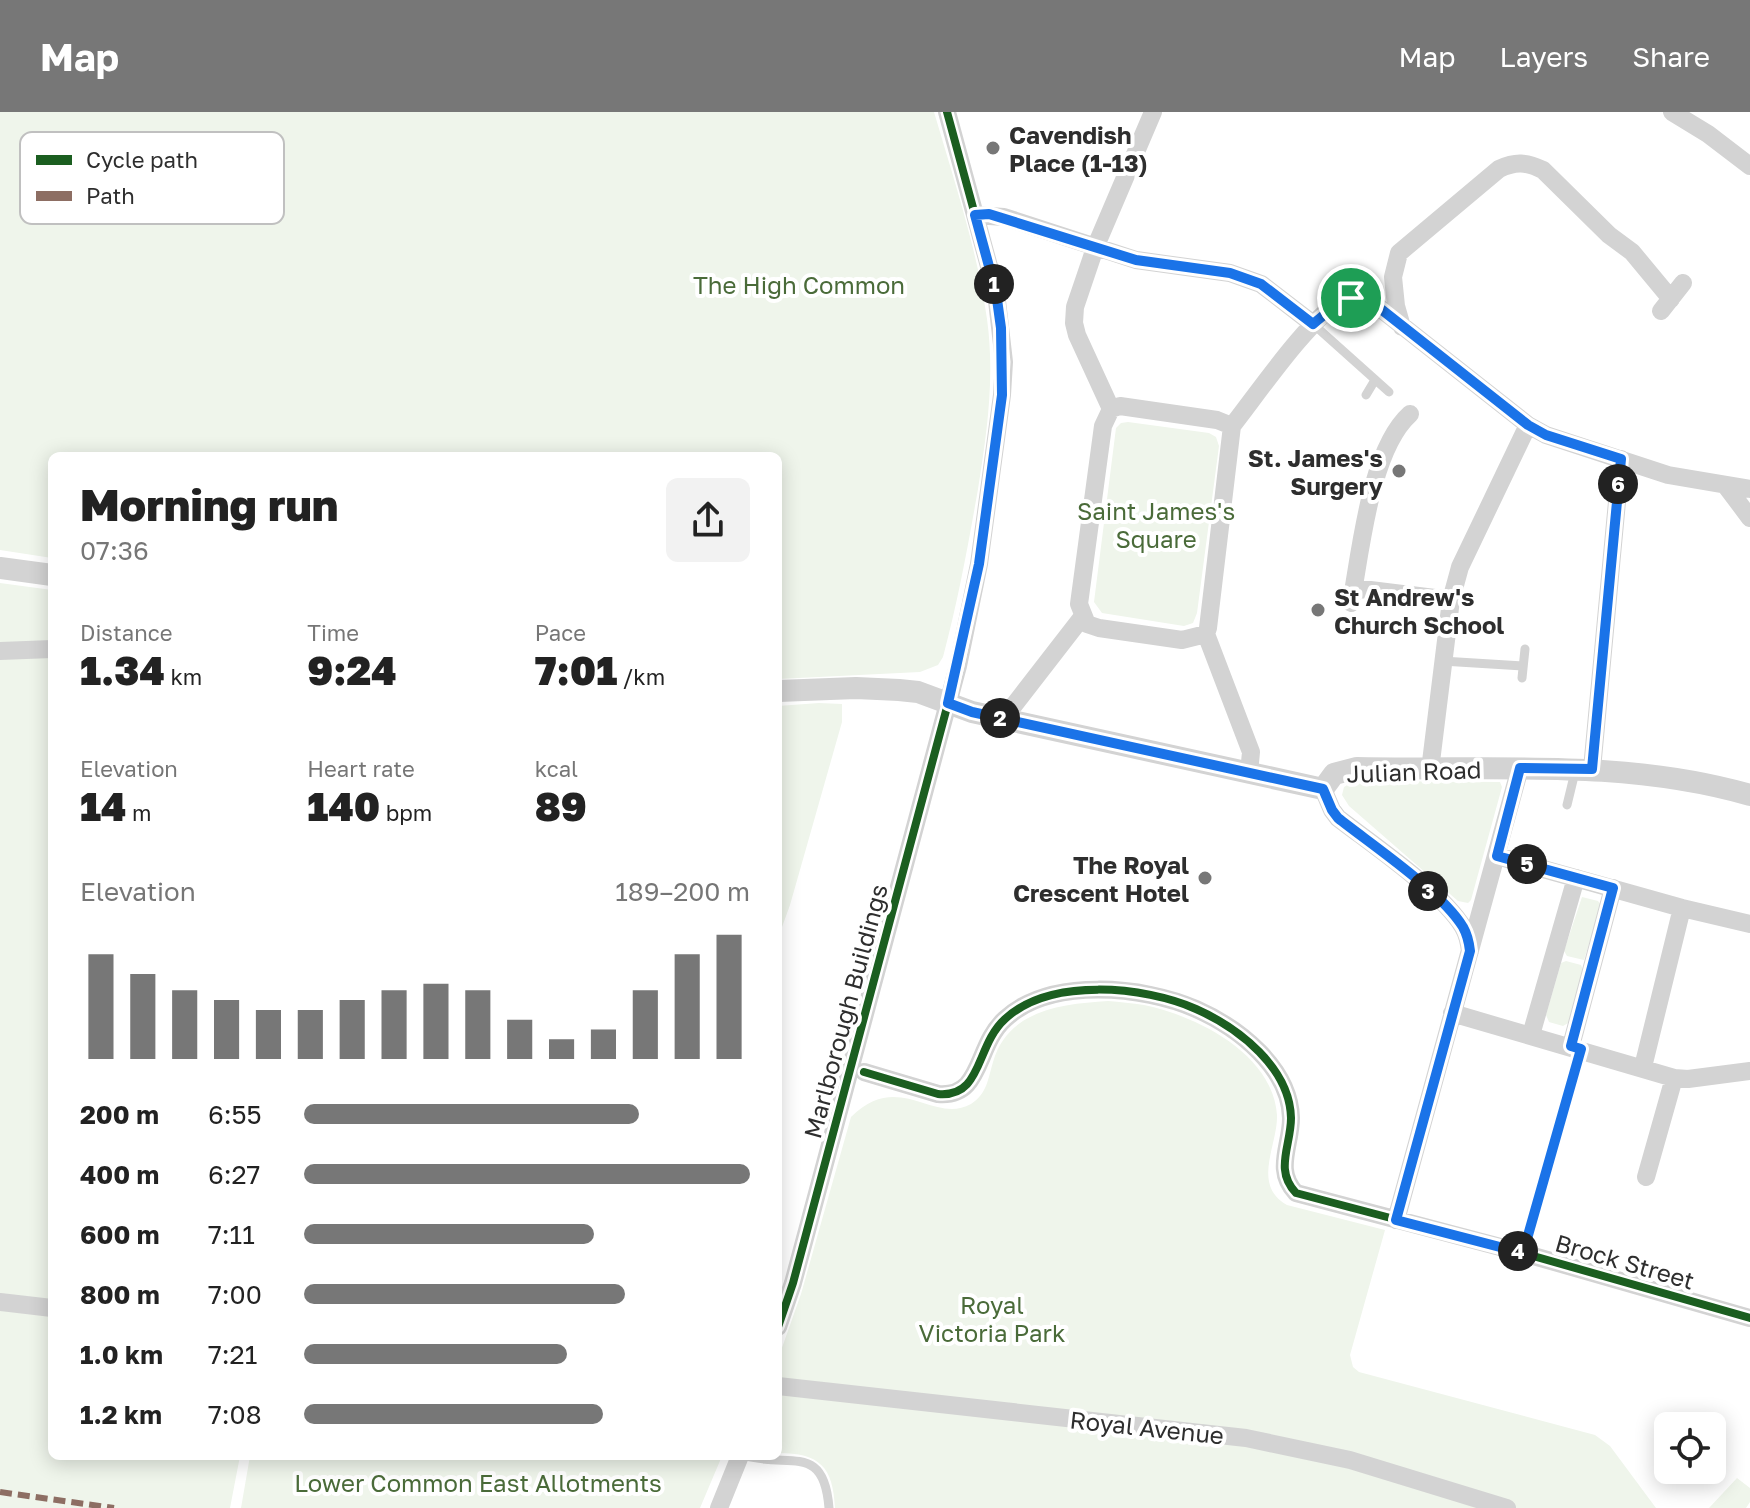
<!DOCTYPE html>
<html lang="en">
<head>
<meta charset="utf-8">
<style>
  body { margin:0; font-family:"Golos Text",sans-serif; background:#f2f2f2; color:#222; height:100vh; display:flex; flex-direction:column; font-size:30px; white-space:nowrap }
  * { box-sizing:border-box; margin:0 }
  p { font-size:26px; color:#767676 }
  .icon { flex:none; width:44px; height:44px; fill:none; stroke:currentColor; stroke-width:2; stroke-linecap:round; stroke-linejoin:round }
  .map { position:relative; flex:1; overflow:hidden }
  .sheet { position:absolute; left:48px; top:340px; width:734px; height:1008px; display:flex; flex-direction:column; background:#fff; border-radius:12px; box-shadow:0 4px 20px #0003 }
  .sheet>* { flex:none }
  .fabs { position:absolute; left:1654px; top:1300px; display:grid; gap:16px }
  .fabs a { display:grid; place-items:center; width:72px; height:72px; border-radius:12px; background:#fff; box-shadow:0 4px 20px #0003; font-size:40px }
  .pin { position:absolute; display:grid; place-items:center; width:68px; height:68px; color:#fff; margin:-34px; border:4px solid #fff; border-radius:50%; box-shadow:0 2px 8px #0007 }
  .km { position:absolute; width:40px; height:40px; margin:-20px; border-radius:50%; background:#222; color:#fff; font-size:22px; line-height:40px; text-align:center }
  .round { display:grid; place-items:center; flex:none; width:84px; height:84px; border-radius:12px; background:#f2f2f2 }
  .summary { display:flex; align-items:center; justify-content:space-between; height:136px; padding:0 32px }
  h1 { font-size:44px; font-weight:800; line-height:60px }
  .stats { display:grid; grid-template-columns:repeat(3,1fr); gap:12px; height:136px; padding:8px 32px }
  .stats div { display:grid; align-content:center }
  .stats b { font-size:40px; font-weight:800 }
  .stats small { font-size:22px; font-weight:400 }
  .stats p { font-size:22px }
  .chart { height:224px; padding:16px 32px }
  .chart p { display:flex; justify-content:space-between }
  .chart svg { width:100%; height:144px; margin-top:8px; stroke:#777; stroke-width:6 }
  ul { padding:0 32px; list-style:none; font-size:26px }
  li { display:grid; grid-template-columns:128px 96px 1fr; align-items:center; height:60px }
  li i { height:20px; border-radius:10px; background:#777 }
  header { display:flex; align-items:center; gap:48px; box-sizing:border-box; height:112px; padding:0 40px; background:#777; color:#fff }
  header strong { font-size:38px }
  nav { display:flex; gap:44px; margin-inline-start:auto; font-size:28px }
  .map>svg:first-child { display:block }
  .green { fill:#eff5eb }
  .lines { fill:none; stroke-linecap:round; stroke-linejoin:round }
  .service { stroke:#d3d3d3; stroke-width:9 }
  .pedestrian { stroke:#d3d3d3; stroke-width:14 }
  .minor { stroke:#d3d3d3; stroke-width:18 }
  .tertiary { stroke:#d3d3d3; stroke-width:22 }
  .quiet { stroke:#8d6e63; stroke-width:6; stroke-dasharray:12 6; stroke-linecap:butt }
  .cycleway-casing { stroke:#fff; stroke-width:13 }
  .cycleway { stroke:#1b5e20; stroke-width:8 }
  .route-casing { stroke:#fff; stroke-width:16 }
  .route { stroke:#1a73e8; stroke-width:10 }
  .poi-dot { fill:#777; stroke:#fff; stroke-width:3 }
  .labels { text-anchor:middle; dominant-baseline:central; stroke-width:8; stroke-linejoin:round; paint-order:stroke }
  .poi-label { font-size:24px; font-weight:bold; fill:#2e2e2e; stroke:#fff; text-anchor:start }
  .park-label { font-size:24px; fill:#4a6b39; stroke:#fff }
  .street-label { font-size:24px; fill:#2e2e2e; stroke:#fff }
  .key { fill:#fff; stroke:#c0c0c0; stroke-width:2 }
  .key-label { font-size:22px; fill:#2e2e2e }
</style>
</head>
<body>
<header>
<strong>Map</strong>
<nav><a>Map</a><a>Layers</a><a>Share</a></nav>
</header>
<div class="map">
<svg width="1750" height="1396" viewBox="0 0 1750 1396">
  <rect width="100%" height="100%" fill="#fff"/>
  <path class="green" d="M0,0H934C954,68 977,137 987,207C995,265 987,321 978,377C968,434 958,489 943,545L938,553L920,560L778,567V344H52V446L0,438Z
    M1128,310L1209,321L1216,325L1219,334L1197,501L1193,511L1184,514L1102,501L1094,490L1116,316L1121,311Z
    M0,471L52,478V1344H240L230,1396H0Z
    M819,591L842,592V610L790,793L778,826V594Z
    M1354,669L1500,670L1502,675L1471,788L1468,791L1458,789L1349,694L1342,683L1344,675Z
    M1582,785L1598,789L1601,793L1584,848L1567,844L1564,839Z
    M1566,849L1581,853L1583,858L1570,910L1563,914L1549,910L1546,903L1561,851Z
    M1108,889C1120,890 1132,891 1144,893C1197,904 1273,942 1277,1003C1278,1033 1251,1073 1287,1093L1385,1118L1350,1243L1353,1255L1359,1260L1595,1323L1610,1334L1656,1396H835C833,1355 820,1341 778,1341V1247L801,1182L851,1005C899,957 933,1013 971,992C987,982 988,967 993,950C1008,898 1061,892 1108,889Z
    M250,1344H722L700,1396H241Z
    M1737,1366L1750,1376V1390L1746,1396H1709Z"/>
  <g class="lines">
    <path class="service" d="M1313,212L1389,280
      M1366,283L1375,268
      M1442,549L1523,554
      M1522,566L1525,537
      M1567,693L1575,660
      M746,1344C791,1356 824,1331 829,1396"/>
    <path class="pedestrian" d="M1523,1141L1581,937"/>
    <path class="minor" d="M1672,0L1708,22L1750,54
      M975,103L1004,105L1136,148L1230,161L1261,172L1313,212
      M1661,199L1683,171
      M1402,215L1396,194L1393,165L1399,141L1499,57C1516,49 1526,50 1543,58L1609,123L1632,140L1671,187
      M1120,294L1217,308L1232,314L1208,516L1206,522L1182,528L1099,516L1087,512L1079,492L1103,314L1111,297Z
      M1111,297L1077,223L1074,211L1075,195L1095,136L1153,0
      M1232,314C1256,284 1310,204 1342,189C1351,184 1362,187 1372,190L1528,313L1546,323L1668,363L1750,377
      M1726,374L1750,406
      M1354,476L1451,488
      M1351,491C1361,438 1370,338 1410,302
      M1206,522L1251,640L1249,661
      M0,539L52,537
      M1008,608L1011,597L1083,504
      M1592,657L1621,347
      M1430,658L1451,488L1460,455L1528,313
      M1323,677L1332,698L1338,706C1373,733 1441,779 1463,815C1467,822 1469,830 1470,839
      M1497,744L1682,796L1750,812
      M1452,901L1674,966L1688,967L1750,959
      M1531,923L1576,766
      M1571,934L1613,776
      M1643,955L1682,796
      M864,960L938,982C983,986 975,934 1005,907C1050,865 1144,874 1196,897C1239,916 1290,956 1291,1006C1291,1034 1274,1058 1296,1081L1523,1141L1750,1206
      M1646,1065L1674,966
      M1396,1108L1520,656
      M0,1190L52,1196
      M778,1215L793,1171L958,554L979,452L1002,283L1004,250L996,180L947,0
      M778,1274L1246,1326L1350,1348L1507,1396
      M719,1396L740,1344"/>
    <path class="tertiary" d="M0,456L52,463
      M778,579L856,576L899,578L918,580L972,600L1323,677L1334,662L1357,656C1489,659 1621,646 1750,683"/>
    <path class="quiet" d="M1523,1141L1581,937
      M0,1380L114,1396"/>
    <defs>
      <path id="cycleway" d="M864,960L938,982C983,986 975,934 1005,907C1050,865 1144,874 1196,897C1239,916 1290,956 1291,1006C1291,1034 1274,1058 1296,1081L1523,1141L1750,1206
        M778,1215L793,1171L958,554L979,452L1002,283L1004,250L996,180L947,0"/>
    </defs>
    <use href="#cycleway" class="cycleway-casing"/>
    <use href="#cycleway" class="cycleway"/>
  </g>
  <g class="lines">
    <defs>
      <path id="route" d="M989,102L1136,148L1230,161L1261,172L1313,212C1332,197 1346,180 1372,190L1528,313L1546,323L1621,347L1592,657L1520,656L1497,744L1613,776L1571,934L1581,937L1523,1141L1396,1108L1470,839C1469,830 1467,822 1463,815C1441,779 1372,733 1338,706L1332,698L1323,677L972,600L948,591L979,452L1002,283L1001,216L996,180L975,103Z"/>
    </defs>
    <use href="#route" class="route-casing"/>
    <use href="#route" class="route"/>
  </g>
  <g class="poi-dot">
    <circle cx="993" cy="36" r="8"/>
    <circle cx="1399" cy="359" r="8"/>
    <circle cx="1318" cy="498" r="8"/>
    <circle cx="1205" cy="766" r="8"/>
  </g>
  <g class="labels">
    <g class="poi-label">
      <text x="1009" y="22">Cavendish<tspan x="1009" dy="28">Place (1-13)</tspan></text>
      <text x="1383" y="345" text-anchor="end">St. James's<tspan x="1383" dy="28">Surgery</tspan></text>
      <text x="1334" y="484">St Andrew's<tspan x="1334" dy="28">Church School</tspan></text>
      <text x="1189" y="752" text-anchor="end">The Royal<tspan x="1189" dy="28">Crescent Hotel</tspan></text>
    </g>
    <g class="park-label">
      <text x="799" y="172">The High Common</text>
      <text x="1156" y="398">Saint James's<tspan x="1156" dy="28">Square</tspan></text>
      <text x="992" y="1192">Royal<tspan x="992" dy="28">Victoria Park</tspan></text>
      <text x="478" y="1370">Lower Common East Allotments</text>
    </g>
    <g class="street-label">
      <text transform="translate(1414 659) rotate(-2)">Julian Road</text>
      <text transform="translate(845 899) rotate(-75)">Marlborough Buildings</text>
      <text transform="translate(1625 1149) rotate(16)">Brock Street</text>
      <text transform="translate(1147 1315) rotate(6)">Royal Avenue</text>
    </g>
  </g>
  <rect x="20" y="20" width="264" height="92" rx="12" class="key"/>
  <rect x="36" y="43" width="36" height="10" fill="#1b5e20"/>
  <rect x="36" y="79" width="36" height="10" fill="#8d6e63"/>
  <g class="key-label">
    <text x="86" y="56">Cycle path</text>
    <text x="86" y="92">Path</text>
  </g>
</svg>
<div class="fabs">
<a><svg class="icon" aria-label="locate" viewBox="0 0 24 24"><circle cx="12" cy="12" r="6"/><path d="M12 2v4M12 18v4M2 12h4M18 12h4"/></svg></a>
</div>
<div class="pin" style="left:1351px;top:186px;background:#1e9e55"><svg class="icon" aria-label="arrive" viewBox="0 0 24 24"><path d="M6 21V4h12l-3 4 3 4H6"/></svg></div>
<b class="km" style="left:994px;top:172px">1</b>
<b class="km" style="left:1000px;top:606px">2</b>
<b class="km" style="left:1428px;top:779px">3</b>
<b class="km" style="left:1518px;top:1139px">4</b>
<b class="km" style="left:1527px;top:752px">5</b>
<b class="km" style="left:1618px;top:372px">6</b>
<section class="sheet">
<div class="summary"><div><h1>Morning run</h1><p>07:36</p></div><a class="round"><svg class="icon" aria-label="share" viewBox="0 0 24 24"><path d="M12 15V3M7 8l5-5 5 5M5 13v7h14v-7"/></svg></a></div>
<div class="stats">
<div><p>Distance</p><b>1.34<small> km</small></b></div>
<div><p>Time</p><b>9:24</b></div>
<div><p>Pace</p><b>7:01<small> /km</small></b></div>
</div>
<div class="stats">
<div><p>Elevation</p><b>14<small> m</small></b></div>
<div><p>Heart rate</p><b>140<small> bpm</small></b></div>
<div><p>kcal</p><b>89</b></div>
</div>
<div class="chart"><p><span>Elevation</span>189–200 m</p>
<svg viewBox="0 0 160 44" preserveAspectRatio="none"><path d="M5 44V12M15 44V18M25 44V23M35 44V26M45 44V29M55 44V29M65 44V26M75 44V23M85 44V21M95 44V23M105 44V32M115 44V38M125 44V35M135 44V23M145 44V12M155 44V6"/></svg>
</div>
<ul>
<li><b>200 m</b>6:55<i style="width:75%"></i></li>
<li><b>400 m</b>6:27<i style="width:100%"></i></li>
<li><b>600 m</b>7:11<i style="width:65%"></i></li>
<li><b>800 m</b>7:00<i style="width:72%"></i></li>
<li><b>1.0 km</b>7:21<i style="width:59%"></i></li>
<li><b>1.2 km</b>7:08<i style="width:67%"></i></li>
</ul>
</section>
</div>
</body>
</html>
